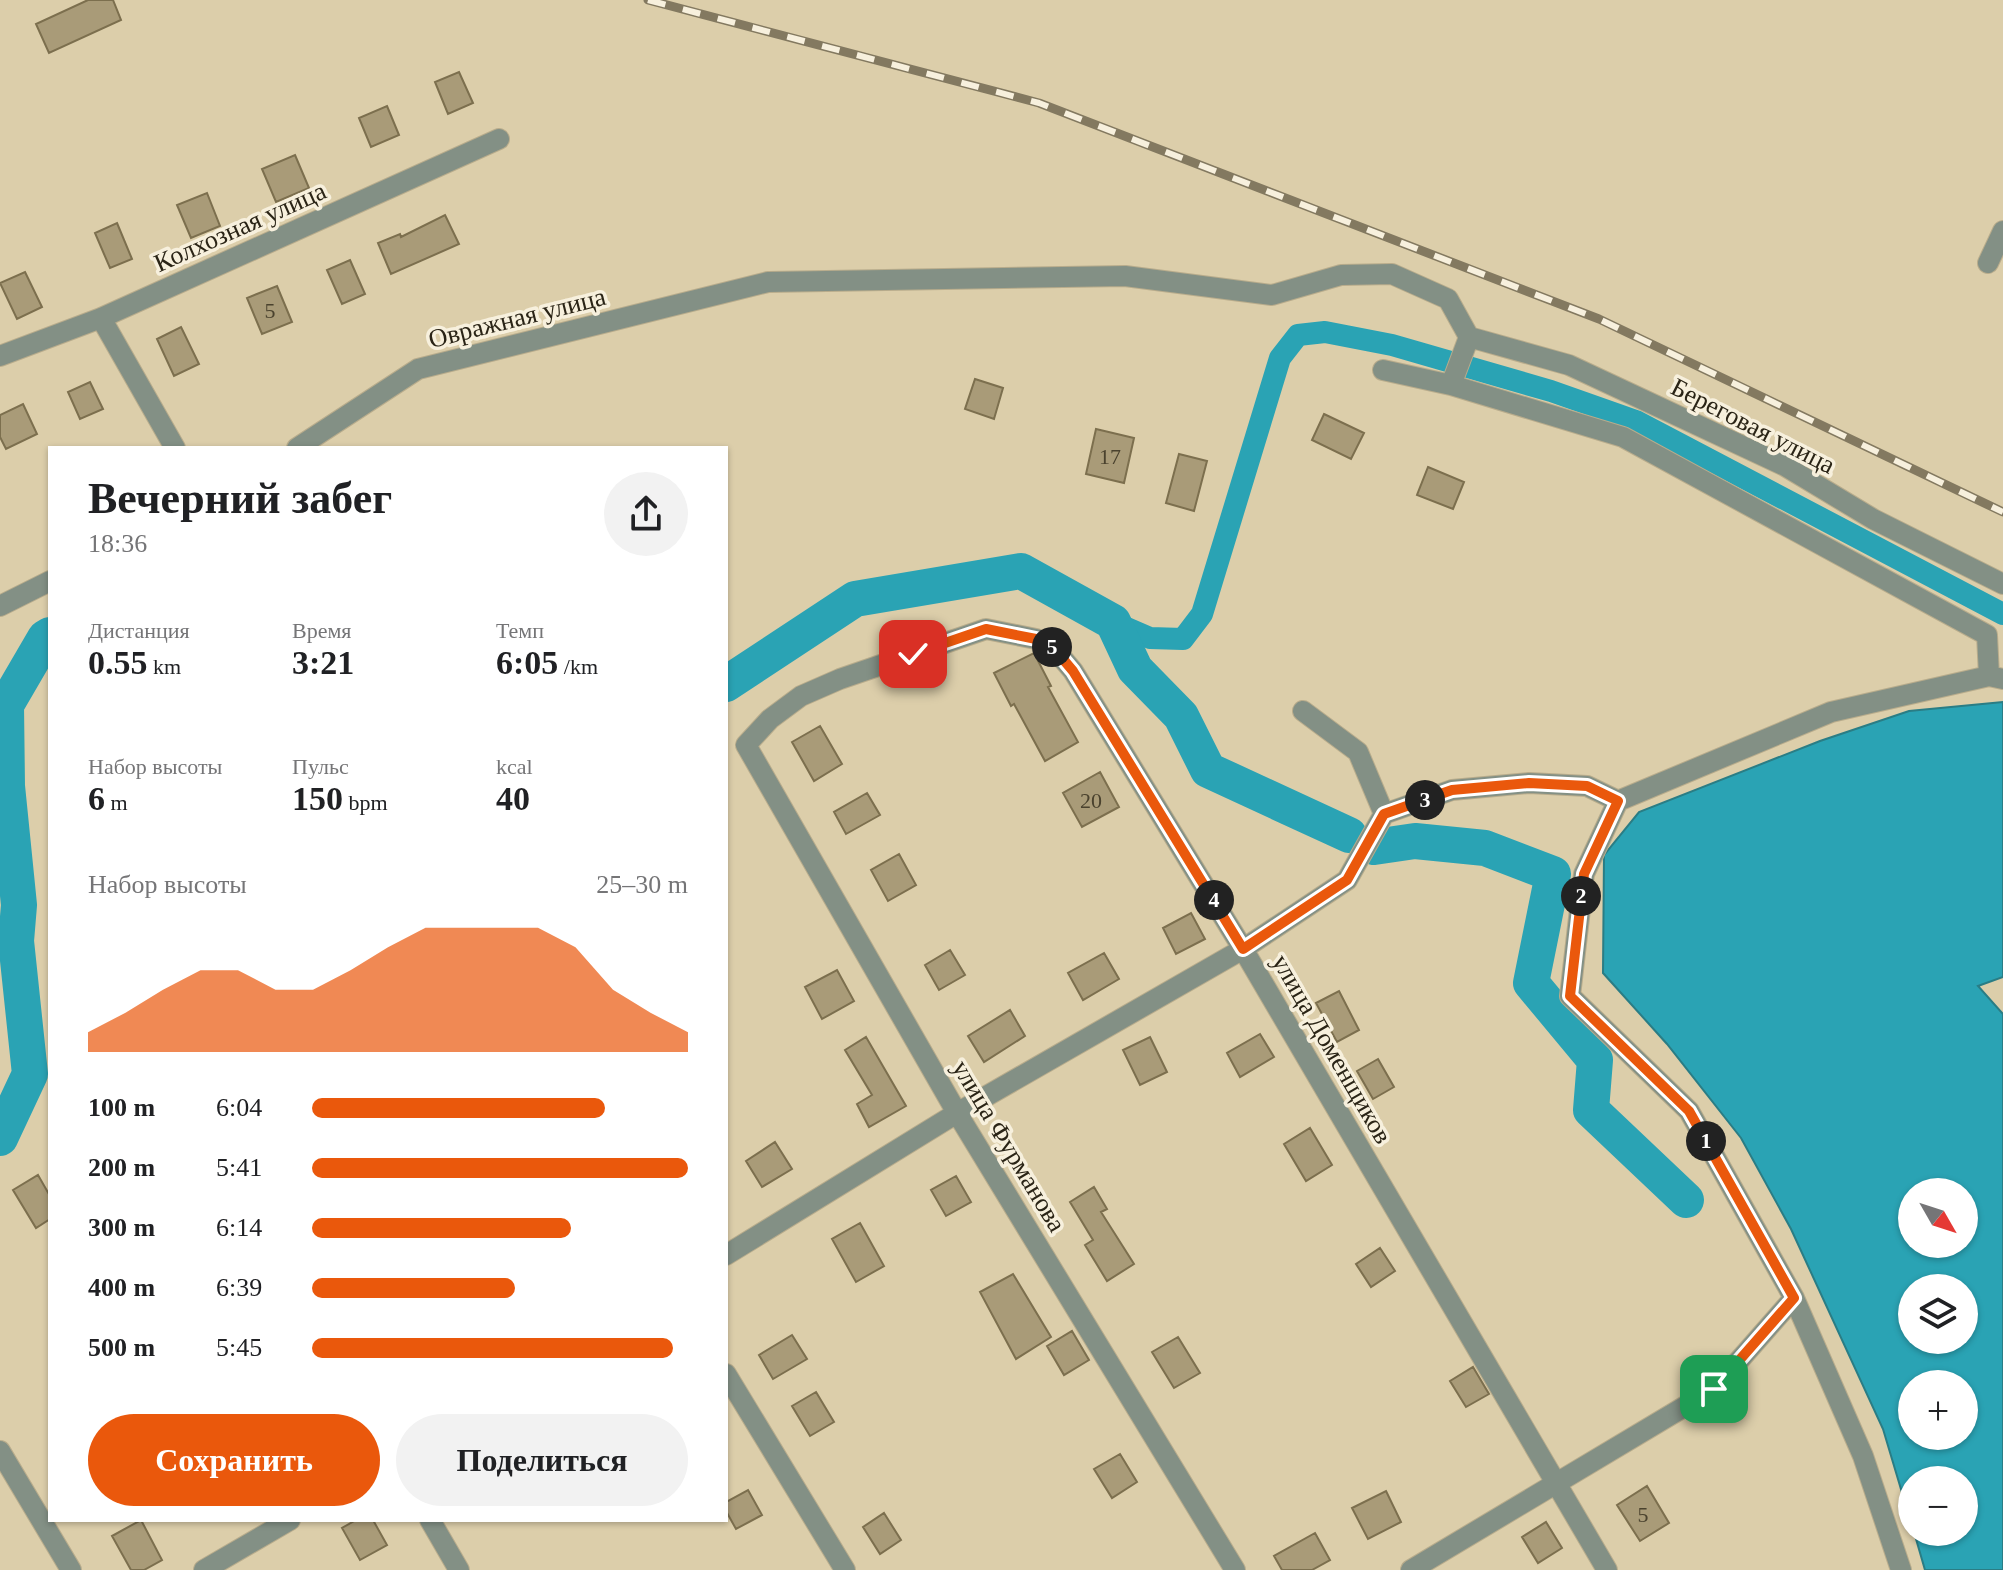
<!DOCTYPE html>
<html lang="ru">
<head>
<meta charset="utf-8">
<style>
  body { margin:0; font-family:"Times New Roman",serif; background:#f2f2f2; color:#202124; height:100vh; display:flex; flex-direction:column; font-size:30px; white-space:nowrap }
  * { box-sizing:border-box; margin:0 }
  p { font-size:26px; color:#757577 }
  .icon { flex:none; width:44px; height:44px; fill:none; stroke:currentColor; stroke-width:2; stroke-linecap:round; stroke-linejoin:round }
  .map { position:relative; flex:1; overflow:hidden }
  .sheet { position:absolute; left:48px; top:446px; width:680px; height:1076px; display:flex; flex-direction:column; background:#fff; border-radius:0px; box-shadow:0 2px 6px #0004 }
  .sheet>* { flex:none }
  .needle { width:52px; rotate:129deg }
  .fabs { position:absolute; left:1898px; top:1178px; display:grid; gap:16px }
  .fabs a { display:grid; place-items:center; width:80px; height:80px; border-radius:50%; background:#fff; box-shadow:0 2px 6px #0004; font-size:40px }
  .pin { position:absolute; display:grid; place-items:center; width:68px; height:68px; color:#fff; margin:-34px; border-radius:16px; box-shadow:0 4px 12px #0006 }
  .km { position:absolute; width:40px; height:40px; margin:-20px; border-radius:50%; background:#222; color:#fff; font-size:22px; line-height:40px; text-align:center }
  .round { display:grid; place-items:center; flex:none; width:84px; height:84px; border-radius:42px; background:#f2f2f2 }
  .head { display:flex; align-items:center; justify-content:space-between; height:136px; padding:0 40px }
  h1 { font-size:44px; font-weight:600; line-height:60px }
  .figures { display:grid; grid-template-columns:repeat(3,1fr); gap:12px; height:136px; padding:8px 40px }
  .figures div { display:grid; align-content:center }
  .figures b { font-size:34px; font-weight:600 }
  .figures small { font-size:22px; font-weight:400 }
  .figures p { font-size:22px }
  .chart { height:224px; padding:16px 40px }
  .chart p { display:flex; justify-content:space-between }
  .chart svg { width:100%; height:144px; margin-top:8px; fill:#ea580c; opacity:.7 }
  .cta { display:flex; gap:16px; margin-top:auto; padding:16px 40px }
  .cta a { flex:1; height:92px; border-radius:48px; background:#ea580c; color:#fff; font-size:32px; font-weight:600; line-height:92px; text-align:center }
  .cta a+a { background:#f2f2f2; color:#202124 }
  ul { padding:0 40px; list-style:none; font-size:26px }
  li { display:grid; grid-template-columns:128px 96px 1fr; align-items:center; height:60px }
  li i { height:20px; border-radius:10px; background:#ea580c }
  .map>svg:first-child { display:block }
  .water { fill:#2aa3b4; stroke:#2a7d85; stroke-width:2; fill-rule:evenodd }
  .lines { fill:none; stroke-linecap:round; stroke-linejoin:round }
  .canal { stroke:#2aa3b4; stroke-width:22 }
  .river { stroke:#2aa3b4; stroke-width:36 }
  .building { fill:#a99b78; stroke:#7c6f4e; stroke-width:2 }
  .minor-casing { stroke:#b8ac8c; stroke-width:22 }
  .minor { stroke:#839085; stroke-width:20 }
  .rail-casing { stroke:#837960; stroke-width:9 }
  .rail { stroke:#f7f0dd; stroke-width:6; stroke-dasharray:18; stroke-linecap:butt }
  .route-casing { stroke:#fff; stroke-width:16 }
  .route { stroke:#ea580c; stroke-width:10 }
  .labels { text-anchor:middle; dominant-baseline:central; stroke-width:7; stroke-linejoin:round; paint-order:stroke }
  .number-label { font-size:22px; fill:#4a422e }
  .street-label { font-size:26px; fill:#2a2416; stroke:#f7f0dd }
</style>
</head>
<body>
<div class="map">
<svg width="2003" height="1570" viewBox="0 0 2003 1570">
  <rect width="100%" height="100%" fill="#dcceaa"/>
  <path class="water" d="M2003,702V977L1978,986L2003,1014V1570H1925L1914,1532H1964V1480H1912V1526L1883,1429L1791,1229L1741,1138L1667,1044L1603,973L1604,855L1639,812L1820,741L1909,711ZM1912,1192H1964V1244H1912ZM1912,1288H1964V1340H1912ZM1912,1384H1964V1436H1912Z"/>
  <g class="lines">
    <path class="canal" d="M1113,622L1150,638L1183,639L1202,614L1280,358L1298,335L1325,332L1392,345L1551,391L1636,421L2003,614"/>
    <path class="river" d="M726,684L855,599L1021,571L1113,622L1135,669L1181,716L1208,770L1349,835
      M1374,847L1415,841L1485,848L1553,874L1531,983L1595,1060L1591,1110L1686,1200
      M0,1138L30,1074L16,941L19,905L7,786L6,705L45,638L50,635"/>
  </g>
  <path class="building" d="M88,0H113L121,20L49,53L36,24Z
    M459,72L473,103L448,114L435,82Z
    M387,106L399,135L371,147L359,118Z
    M295,155L309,188L276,202L262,169Z
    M207,193L220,226L191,238L177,205Z
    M445,215L459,244L391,274L378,243L400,234L401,237Z
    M117,223L132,259L110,268L95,233Z
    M350,260L365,294L342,304L327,270Z
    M25,272L42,307L17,319L0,283Z
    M277,286L292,322L262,334L247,298Z
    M181,327L199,364L174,376L157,339Z
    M975,379L1003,388L994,419L965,409Z
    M90,382L103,409L80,419L68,392Z
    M23,404L37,434L6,449L0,437V415Z
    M1324,414L1364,433L1351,459L1312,440Z
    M1096,429L1134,438L1124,483L1086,474Z
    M1179,454L1207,461L1194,511L1166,503Z
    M1428,467L1464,482L1453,509L1417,495Z
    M1034,653L1051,686L1048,687L1078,742L1045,761L1014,704L1011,706L994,673Z
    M820,726L842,764L814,781L792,742Z
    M1100,772L1119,807L1082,827L1063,793Z
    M867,793L880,815L846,834L834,812Z
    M899,854L916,885L888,901L871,870Z
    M1191,913L1205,939L1176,954L1163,928Z
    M950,950L965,975L939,990L925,965Z
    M1104,953L1119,979L1083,1000L1068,973Z
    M837,970L854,1001L822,1019L805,987Z
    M1339,991L1359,1030L1337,1042L1316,1003Z
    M1010,1010L1025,1036L984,1062L968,1036Z
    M1260,1034L1274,1057L1240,1077L1227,1053Z
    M866,1037L906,1106L869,1127L857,1104L872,1095L845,1050Z
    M1150,1037L1167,1072L1140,1085L1123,1050Z
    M1378,1059L1394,1087L1373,1099L1357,1071Z
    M1310,1128L1332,1165L1306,1181L1284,1144Z
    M775,1142L792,1169L762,1187L746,1161Z
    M38,1175L50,1196V1219L36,1228L13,1190Z
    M956,1176L971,1202L946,1216L931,1190Z
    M1094,1187L1107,1209L1101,1212L1134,1264L1107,1281L1085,1245L1093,1240L1070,1202Z
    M860,1223L884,1266L856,1282L832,1239Z
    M1380,1248L1395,1271L1371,1287L1356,1264Z
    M1013,1274L1051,1337L1016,1359L980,1292Z
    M1072,1331L1089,1360L1064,1375L1047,1346Z
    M792,1335L807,1359L773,1379L759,1355Z
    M1178,1337L1200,1373L1174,1388L1152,1352Z
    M1473,1367L1489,1394L1466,1407L1450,1381Z
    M816,1392L834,1422L810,1436L792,1406Z
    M1120,1454L1137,1482L1112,1498L1094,1469Z
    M1647,1486L1669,1523L1640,1541L1617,1505Z
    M748,1490L762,1515L736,1529L726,1511V1502Z
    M1386,1491L1401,1522L1368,1539L1352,1508Z
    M884,1513L901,1540L880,1554L863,1527Z
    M141,1520L162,1560L144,1570H131L112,1536Z
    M356,1520H373L387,1545L360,1560L342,1528Z
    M1546,1522L1562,1548L1538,1563L1522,1537Z
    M1315,1533L1330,1560L1312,1570H1282L1274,1556Z"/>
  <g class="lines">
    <defs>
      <path id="minor" d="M1988,263L2003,231
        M101,318L175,448
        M1469,337L1569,365L1785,466L1873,519L2003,584
        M0,356L101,318L499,139
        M1383,370L1451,385L1623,437L1987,635L1989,676
        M297,448L418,369L768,282L1125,276L1272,295L1341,275L1392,274L1448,299L1469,337L1451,385
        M0,606L50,581
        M1303,711L1358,752L1384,814
        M1618,801L1584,874L1570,996L1689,1111L1794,1298L1863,1456L1901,1570
        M726,1255L957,1113L1243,949L1347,880L1384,814L1452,790L1529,783L1587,786L1618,801L1831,712L1989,676L2003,679
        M726,1374L845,1570
        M0,1451L71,1570
        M430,1520L459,1570
        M204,1570L290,1520
        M1235,1570L957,1113L746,745L770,719L801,696L840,679L986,629L1036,639L1052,646L1073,671L1243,949L1607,1570
        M1411,1570L1714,1389L1794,1298"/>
    </defs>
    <use href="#minor" class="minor-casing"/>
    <use href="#minor" class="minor"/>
    <defs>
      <path id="rail" d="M648,0L1039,103L1599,319L2003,512"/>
    </defs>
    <use href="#rail" class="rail-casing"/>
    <use href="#rail" class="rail"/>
  </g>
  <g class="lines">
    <defs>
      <path id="route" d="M913,654L986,629L1036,639L1052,646L1073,671L1243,949L1347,880L1384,814L1452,790L1529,783L1587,786L1618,801L1584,874L1570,996L1689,1111L1794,1298L1714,1389"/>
    </defs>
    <use href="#route" class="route-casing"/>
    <use href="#route" class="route"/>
  </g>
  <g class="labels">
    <g class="number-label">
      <text x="270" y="310">5</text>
      <text x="1110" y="456">17</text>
      <text x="1091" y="800">20</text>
      <text x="1643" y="1514">5</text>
    </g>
    <g class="street-label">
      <text transform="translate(240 227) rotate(-24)">Колхозная улица</text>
      <text transform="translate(517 318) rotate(-14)">Овражная улица</text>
      <text transform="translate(1753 426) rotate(27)">Береговая улица</text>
      <text transform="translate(1332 1049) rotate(60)">улица Доменщиков</text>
      <text transform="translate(1009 1146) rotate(59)">улица Фурманова</text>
    </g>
  </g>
</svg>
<div class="fabs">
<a><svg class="needle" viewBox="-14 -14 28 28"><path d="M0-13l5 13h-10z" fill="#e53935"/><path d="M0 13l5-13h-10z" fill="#757577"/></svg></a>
<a><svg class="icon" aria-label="layers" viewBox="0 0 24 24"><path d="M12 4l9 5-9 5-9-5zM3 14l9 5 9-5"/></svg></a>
<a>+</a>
<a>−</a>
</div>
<div class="pin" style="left:1714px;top:1389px;background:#1e9e55"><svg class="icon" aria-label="arrive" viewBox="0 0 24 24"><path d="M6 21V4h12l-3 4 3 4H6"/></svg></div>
<div class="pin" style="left:913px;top:654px;background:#d93025"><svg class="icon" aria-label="check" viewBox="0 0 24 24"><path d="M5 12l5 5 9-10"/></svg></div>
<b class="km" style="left:1706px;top:1141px">1</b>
<b class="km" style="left:1581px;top:896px">2</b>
<b class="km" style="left:1425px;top:800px">3</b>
<b class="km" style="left:1214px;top:900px">4</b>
<b class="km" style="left:1052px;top:647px">5</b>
<section class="sheet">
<div class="head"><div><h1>Вечерний забег</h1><p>18:36</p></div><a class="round"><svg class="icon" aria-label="share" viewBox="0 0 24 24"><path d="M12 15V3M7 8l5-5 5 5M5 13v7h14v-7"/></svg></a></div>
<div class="figures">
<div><p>Дистанция</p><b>0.55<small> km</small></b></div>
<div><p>Время</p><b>3:21</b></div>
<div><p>Темп</p><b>6:05<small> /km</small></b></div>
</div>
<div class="figures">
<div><p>Набор высоты</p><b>6<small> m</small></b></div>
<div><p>Пульс</p><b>150<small> bpm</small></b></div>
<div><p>kcal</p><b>40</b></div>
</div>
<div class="chart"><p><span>Набор высоты</span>25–30 m</p>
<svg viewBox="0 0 160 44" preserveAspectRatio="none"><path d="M0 44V38L10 32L20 25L30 19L40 19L50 25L60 25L70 19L80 12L90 6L100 6L110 6L120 6L130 12L140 25L150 32L160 38V44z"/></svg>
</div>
<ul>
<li><b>100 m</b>6:04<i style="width:78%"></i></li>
<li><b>200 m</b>5:41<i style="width:100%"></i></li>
<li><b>300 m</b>6:14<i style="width:69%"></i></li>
<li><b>400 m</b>6:39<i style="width:54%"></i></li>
<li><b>500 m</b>5:45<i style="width:96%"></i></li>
</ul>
<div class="cta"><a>Сохранить</a><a>Поделиться</a></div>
</section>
</div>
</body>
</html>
